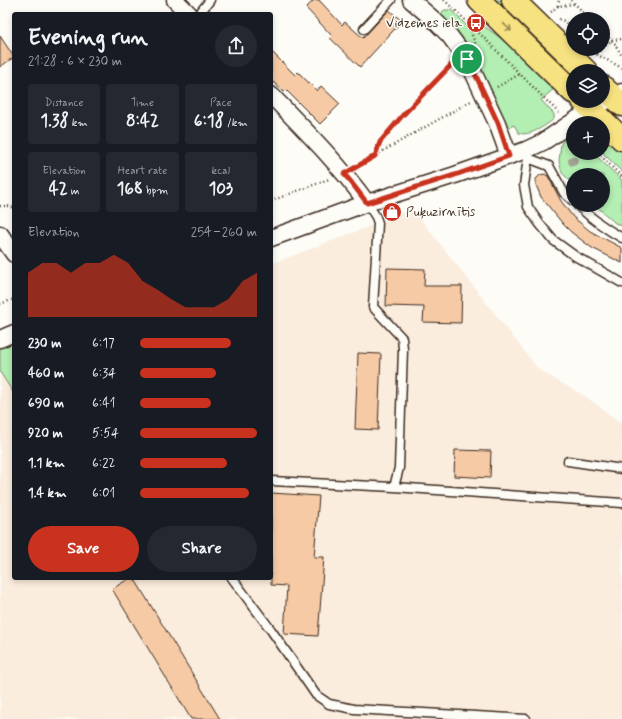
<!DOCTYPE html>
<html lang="en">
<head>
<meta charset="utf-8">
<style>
  body { margin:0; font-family:Mynerve,sans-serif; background:#242831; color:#f1f3f6; height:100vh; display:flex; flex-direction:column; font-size:15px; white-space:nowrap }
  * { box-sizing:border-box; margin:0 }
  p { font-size:13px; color:#9ea1a6 }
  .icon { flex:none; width:22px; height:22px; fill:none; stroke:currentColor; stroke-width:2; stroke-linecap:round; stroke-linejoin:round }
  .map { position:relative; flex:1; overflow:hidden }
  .sheet { position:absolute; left:12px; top:12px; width:261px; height:568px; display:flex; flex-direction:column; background:#171b24; border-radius:4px; box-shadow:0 2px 6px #0003 }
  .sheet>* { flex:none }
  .fabs { position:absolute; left:566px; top:12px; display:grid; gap:8px }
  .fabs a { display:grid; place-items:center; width:44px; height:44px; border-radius:50%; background:#171b24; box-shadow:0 2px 6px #0003; font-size:20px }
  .pin { position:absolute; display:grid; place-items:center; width:34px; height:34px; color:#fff; margin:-17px; border:2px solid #fff; border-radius:50%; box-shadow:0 1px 4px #0007 }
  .round { display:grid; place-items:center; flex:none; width:42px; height:42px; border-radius:21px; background:#242831 }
  .summary { display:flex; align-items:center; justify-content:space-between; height:68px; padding:0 16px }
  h1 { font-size:22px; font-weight:700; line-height:30px }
  .metrics { display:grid; grid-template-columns:repeat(3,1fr); gap:6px; height:68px; padding:4px 16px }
  .metrics div { display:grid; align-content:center; border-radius:4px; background:#242831; text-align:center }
  .metrics b { font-size:17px; font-weight:700 }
  .metrics small { font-size:11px; font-weight:400 }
  .metrics p { font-size:11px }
  .chart { height:112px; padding:8px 16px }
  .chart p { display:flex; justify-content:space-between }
  .chart svg { width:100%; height:72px; margin-top:4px; fill:#c8321e; opacity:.7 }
  .action { display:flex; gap:8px; margin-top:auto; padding:8px 16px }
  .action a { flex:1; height:46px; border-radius:24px; background:#c8321e; color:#fff; font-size:16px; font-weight:700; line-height:46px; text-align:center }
  .action a+a { background:#242831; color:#f1f3f6 }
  ul { padding:0 16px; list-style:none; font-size:13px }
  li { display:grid; grid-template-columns:64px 48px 1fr; align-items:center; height:30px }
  li i { height:10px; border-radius:5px; background:#c8321e }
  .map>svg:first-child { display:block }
  .built { fill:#fbedde }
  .green { fill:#b3eeb3; stroke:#778c68 }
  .building { fill:#f6caa5; stroke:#3b2a1e }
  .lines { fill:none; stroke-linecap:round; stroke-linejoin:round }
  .service-casing { stroke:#3b2a1e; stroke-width:11 }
  .minor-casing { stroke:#3b2a1e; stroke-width:19 }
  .trunk-casing { stroke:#3b2a1e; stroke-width:25 }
  .path { stroke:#3b2a1e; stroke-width:2.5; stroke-dasharray:1 3; stroke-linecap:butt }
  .service { stroke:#fdfcf7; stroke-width:8 }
  .minor { stroke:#fdfcf7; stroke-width:16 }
  .trunk { stroke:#f7e281; stroke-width:22 }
  .tree { fill:#a3a394 }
  .oneway { stroke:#998650 }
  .route-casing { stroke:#fff; stroke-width:8 }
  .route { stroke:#c8321e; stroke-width:5 }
  .labels { text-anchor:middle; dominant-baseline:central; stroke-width:3; stroke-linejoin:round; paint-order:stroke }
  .poi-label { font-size:13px; fill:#3b2a1e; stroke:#fdfcf7; text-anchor:end }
</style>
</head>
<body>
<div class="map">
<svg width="622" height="719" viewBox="0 0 622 719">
  <rect width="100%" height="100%" fill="#fdfcf7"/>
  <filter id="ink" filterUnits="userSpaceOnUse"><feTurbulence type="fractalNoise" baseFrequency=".025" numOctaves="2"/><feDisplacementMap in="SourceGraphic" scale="8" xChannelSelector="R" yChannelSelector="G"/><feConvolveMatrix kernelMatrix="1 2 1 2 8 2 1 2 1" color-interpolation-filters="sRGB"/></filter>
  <g filter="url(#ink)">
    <path class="built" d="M412,208L539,370L588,398L622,424V719H0V372L14,394V578H125L126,580L130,578H271V264L378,223Z"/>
    <path class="green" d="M490,0H500L574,71L568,76Z
      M445,10H451L469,28L476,31L481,24L520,52L556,87L541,100L554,114V119C545,126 529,137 519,133L514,125L508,128L503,121L461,37L441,14L443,11Z
      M603,134L622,151V172L603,153Z
      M573,135V153H593L622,180V226L615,223L595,205H603V175H573V184L562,173L559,161L561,144L565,139Z
      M14,342V394L0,372V347Z"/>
    <path class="building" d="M314,0H319L342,25L345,22L363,38L389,10L402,21L360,67L330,38L332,36L306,8Z
      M0,36L14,57L0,67Z
      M271,51L295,75L298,72L317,91L321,86L340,104L320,124L286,90L284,92L271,80Z
      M544,174L548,176L561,201L573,217L590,231L622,248V263L592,248L571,232L563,224L541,197L536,185V179L540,175Z
      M387,268L425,269L424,286H462L461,323L423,322L424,307L386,306Z
      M358,353L381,354L378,430L355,429Z
      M455,450L491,451L490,478L454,476Z
      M271,493L319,496L314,557H324L318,636L284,634L287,586L271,585Z
      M130,578H134L220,719H191L112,589Z"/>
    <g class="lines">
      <defs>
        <path id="service" d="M199,14L210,0
          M364,29L391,0
          M526,150L528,158L524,185L528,207L539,223L553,240L575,256L622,283
          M528,158L549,166L564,193L573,201
          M367,203L376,217L378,223L373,307L402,338L403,349L399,468L394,487
          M577,205C591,218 606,229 622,238
          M568,461L622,469
          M271,481L394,487L622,503
          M232,578L271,630L316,695L329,704L354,709L526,719"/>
        <path id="minor" d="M175,0L189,14
          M411,0L434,20L449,35L467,59L497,123L509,156
          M271,95C305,130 339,164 367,203
          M0,234L14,254
          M271,238L367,203L455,175L526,150L543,142L592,109L622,92
          M0,339L14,333"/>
        <path id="trunk" d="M479,0L573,92
          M513,0L586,71
          M603,87L622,105
          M583,101L622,139"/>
      </defs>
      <use href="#service" class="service-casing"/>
      <use href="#minor" class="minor-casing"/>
      <use href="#trunk" class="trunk-casing"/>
      <path class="path" d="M444,0L477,31L560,114
        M571,0L590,19
        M558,6L559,0
        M551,12L558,6L574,4
        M559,19L564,21L573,30
        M471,27L472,35L476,45
        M603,32L615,44L622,56
        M603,48L612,40L622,39
        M591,49L596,54L622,68
        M597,54L602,49
        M497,87L520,74
        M598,153L622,177
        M375,155L380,142L403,116L452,63
        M355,167L471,101
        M271,201L329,179
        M0,206H7L14,208
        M0,304L14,299"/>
      <use href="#service" class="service"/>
      <use href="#minor" class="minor"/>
      <use href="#trunk" class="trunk"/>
    </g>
    <circle class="tree" cx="573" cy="161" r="5"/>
    <defs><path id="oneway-shaft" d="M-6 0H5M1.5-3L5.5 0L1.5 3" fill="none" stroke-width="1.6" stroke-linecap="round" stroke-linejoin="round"/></defs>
    <use class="oneway" href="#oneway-shaft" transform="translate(507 27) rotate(44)"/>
  </g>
  <g class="lines" filter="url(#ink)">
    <defs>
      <path id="route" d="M462,52L467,59L477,78L498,123L509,156L455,175L367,203L351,182L344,174L375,156L380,142L402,116L455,61Z"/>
    </defs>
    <use href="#route" class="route-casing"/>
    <use href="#route" class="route"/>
  </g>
  <defs>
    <symbol id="bus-disc" viewBox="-11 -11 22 22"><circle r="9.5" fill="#c8321e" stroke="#fdfcf7"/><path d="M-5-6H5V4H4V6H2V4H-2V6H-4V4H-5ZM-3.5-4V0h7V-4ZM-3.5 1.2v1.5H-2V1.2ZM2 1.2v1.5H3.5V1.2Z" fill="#fff"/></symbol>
    <symbol id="shop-disc" viewBox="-11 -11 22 22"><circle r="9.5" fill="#c8321e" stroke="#fdfcf7"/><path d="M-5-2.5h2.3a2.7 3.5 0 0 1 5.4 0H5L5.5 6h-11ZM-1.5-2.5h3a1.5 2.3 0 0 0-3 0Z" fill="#fff"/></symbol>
  </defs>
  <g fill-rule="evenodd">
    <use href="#bus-disc" x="465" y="12" width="22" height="22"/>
    <use href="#shop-disc" x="381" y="201" width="22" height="22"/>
  </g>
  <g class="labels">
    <g class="poi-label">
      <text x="462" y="23">Vidzemes iela</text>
      <text x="406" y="212" text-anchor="start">Puķuzirnītis</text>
    </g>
  </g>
</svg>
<div class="fabs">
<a><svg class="icon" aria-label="locate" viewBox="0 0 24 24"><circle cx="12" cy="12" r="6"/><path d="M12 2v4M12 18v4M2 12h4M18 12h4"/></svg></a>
<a><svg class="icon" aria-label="layers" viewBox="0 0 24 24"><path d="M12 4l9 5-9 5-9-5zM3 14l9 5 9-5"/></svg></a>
<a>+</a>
<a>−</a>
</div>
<div class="pin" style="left:467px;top:59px;background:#1e9e55"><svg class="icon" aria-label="arrive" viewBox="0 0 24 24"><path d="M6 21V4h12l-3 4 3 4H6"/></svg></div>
<section class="sheet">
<div class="summary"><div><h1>Evening run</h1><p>21:28 · 6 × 230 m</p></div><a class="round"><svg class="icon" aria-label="share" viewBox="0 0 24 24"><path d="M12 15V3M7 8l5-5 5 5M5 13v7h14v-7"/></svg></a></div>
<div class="metrics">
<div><p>Distance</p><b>1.38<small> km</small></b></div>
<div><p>Time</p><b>8:42</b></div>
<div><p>Pace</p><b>6:18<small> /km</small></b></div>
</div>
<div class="metrics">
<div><p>Elevation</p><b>42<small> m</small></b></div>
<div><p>Heart rate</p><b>168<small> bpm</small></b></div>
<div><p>kcal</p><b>103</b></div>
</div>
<div class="chart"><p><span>Elevation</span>254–260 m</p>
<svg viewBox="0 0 160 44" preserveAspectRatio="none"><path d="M0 44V17L10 11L20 11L30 17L40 11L50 11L60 6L70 11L80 22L90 27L100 33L110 38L120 38L130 38L140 33L150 22L160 17V44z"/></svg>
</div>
<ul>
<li><b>230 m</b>6:17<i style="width:78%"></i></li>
<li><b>460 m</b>6:34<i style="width:65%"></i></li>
<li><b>690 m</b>6:41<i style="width:61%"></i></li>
<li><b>920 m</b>5:54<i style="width:100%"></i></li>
<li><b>1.1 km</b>6:22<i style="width:74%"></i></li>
<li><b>1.4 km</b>6:01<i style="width:93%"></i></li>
</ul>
<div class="action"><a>Save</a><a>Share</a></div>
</section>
</div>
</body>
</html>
